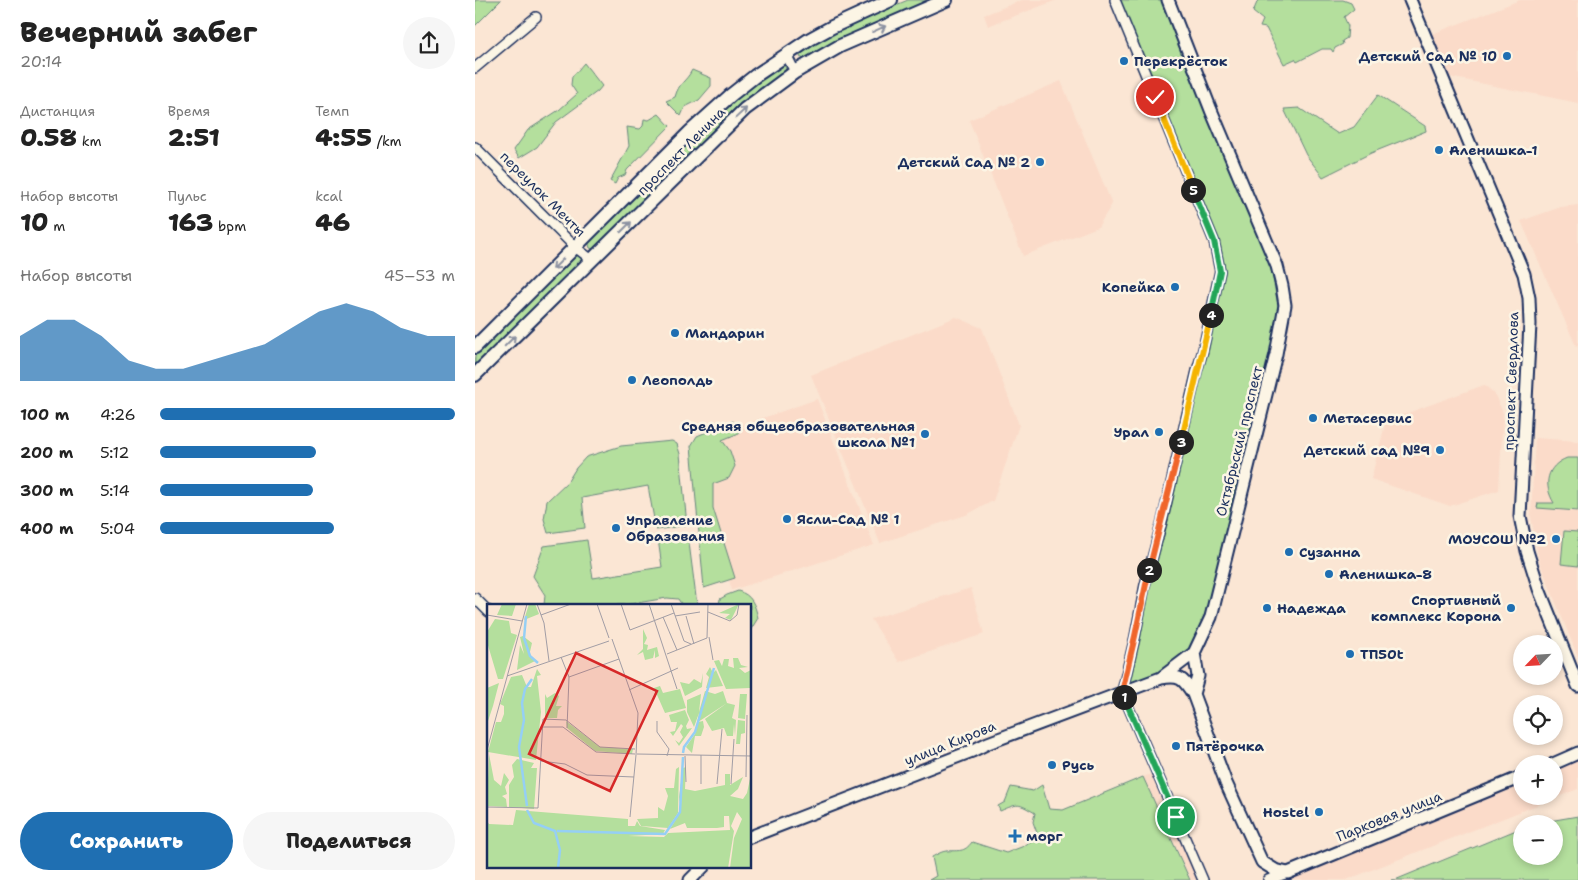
<!DOCTYPE html>
<html lang="ru">
<head>
<meta charset="utf-8">
<style>
  body { margin:0; font-family:"Shantell Sans",sans-serif; background:#f6f6f6; color:#222; height:100vh; display:flex; flex-direction:column; font-size:19px; white-space:nowrap }
  * { box-sizing:border-box; margin:0 }
  p { font-size:16px; color:#767676 }
  .icon { flex:none; width:28px; height:28px; fill:none; stroke:currentColor; stroke-width:2; stroke-linecap:round; stroke-linejoin:round }
  .map { position:relative; flex:1; overflow:hidden }
  .panel { display:flex; flex-direction:column; background:#fff; width:475px }
  .panel>* { flex:none }
  .needle { width:32px; rotate:245deg }
  .tools { position:absolute; left:1038px; top:635px; display:grid; gap:10px }
  .tools a { display:grid; place-items:center; width:50px; height:50px; border-radius:50%; background:#fff; box-shadow:0 2px 8px #0003; font-size:25px }
  .pin { position:absolute; display:grid; place-items:center; width:42px; height:42px; color:#fff; margin:-21px; border:2px solid #fff; border-radius:50%; box-shadow:0 1px 5px #0007 }
  .km { position:absolute; width:25px; height:25px; margin:-12px; border-radius:50%; background:#222; color:#fff; font-size:14px; line-height:25px; text-align:center }
  .round { display:grid; place-items:center; flex:none; width:52px; height:52px; border-radius:26px; background:#f6f6f6 }
  .headline { display:flex; align-items:center; justify-content:space-between; height:85px; padding:0 20px }
  h1 { font-size:28px; font-weight:800; line-height:38px }
  .stats { display:grid; grid-template-columns:repeat(3,1fr); gap:8px; height:85px; padding:5px 20px }
  .stats div { display:grid; align-content:center }
  .stats b { font-size:25px; font-weight:800 }
  .stats small { font-size:14px; font-weight:400 }
  .stats p { font-size:14px }
  .chart { height:140px; padding:10px 20px }
  .chart p { display:flex; justify-content:space-between }
  .chart svg { width:100%; height:90px; margin-top:5px; fill:#1f6fb2; opacity:.7 }
  .cta { display:flex; gap:10px; margin-top:auto; padding:10px 20px }
  .cta a { flex:1; height:58px; border-radius:30px; background:#1f6fb2; color:#fff; font-size:20px; font-weight:800; line-height:58px; text-align:center }
  .cta a+a { background:#f6f6f6; color:#222 }
  ul { padding:0 20px; list-style:none; font-size:16px }
  li { display:grid; grid-template-columns:80px 60px 1fr; align-items:center; height:38px }
  li i { height:12px; border-radius:6px; background:#1f6fb2 }
  main { display:flex; flex:1; min-height:0 }
  .map>svg:first-child { display:block }
  .built { fill:#fbdbc9 }
  .green { fill:#b4df9d; stroke:#68877e }
  .lines { fill:none; stroke-linecap:round; stroke-linejoin:round }
  .minor-casing { stroke:#1b2f5e; stroke-width:12 }
  .tertiary-casing { stroke:#1b2f5e; stroke-width:15 }
  .secondary-casing { stroke:#1b2f5e; stroke-width:16 }
  .minor { stroke:#fcf5e5; stroke-width:9 }
  .tertiary { stroke:#fcf5e5; stroke-width:11 }
  .secondary { stroke:#fcf5e5; stroke-width:12 }
  .oneway { stroke:#8c92a2 }
  .split-1-casing { stroke:#fff; stroke-width:10 }
  .split-2-casing { stroke:#fff; stroke-width:10 }
  .split-3-casing { stroke:#fff; stroke-width:10 }
  .split-4-casing { stroke:#fff; stroke-width:10 }
  .split-5-casing { stroke:#fff; stroke-width:10 }
  .split-6-casing { stroke:#fff; stroke-width:10 }
  .split-1 { stroke:#22a559; stroke-width:6 }
  .split-2 { stroke:#f0652b; stroke-width:6 }
  .split-3 { stroke:#f0652b; stroke-width:6 }
  .split-4 { stroke:#f5b400; stroke-width:6 }
  .split-5 { stroke:#22a559; stroke-width:6 }
  .split-6 { stroke:#f5b400; stroke-width:6 }
  .poi-dot { fill:#1f6fb2; stroke:#fcf5e5; stroke-width:2 }
  .labels { text-anchor:middle; dominant-baseline:central; stroke-width:5; stroke-linejoin:round; paint-order:stroke }
  .poi-label { font-size:14px; font-weight:bold; fill:#1b2f5e; stroke:#fcf5e5; text-anchor:start }
  .street-label { font-size:14px; fill:#1b2f5e; stroke:#fcf5e5 }
  .inset-river { fill:none; stroke:#95cff5; stroke-width:2.5 }
  .inset-road { fill:none; stroke:#a19da5; stroke-width:1 }
  .view { fill:#d62828; fill-opacity:0.15; stroke:#d62828; stroke-width:2.5 }
  .inset-edge { fill:none; stroke:#1b2f5e; stroke-width:2.5 }
</style>
</head>
<body>
<main>
<section class="panel">
<div class="headline"><div><h1>Вечерний забег</h1><p>20:14</p></div><a class="round"><svg class="icon" aria-label="share" viewBox="0 0 24 24"><path d="M12 15V3M7 8l5-5 5 5M5 13v7h14v-7"/></svg></a></div>
<div class="stats">
<div><p>Дистанция</p><b>0.58<small> km</small></b></div>
<div><p>Время</p><b>2:51</b></div>
<div><p>Темп</p><b>4:55<small> /km</small></b></div>
</div>
<div class="stats">
<div><p>Набор высоты</p><b>10<small> m</small></b></div>
<div><p>Пульс</p><b>163<small> bpm</small></b></div>
<div><p>kcal</p><b>46</b></div>
</div>
<div class="chart"><p><span>Набор высоты</span>45–53 m</p>
<svg viewBox="0 0 160 44" preserveAspectRatio="none"><path d="M0 44V22L10 14L20 14L30 22L40 34L50 38L60 38L70 34L80 30L90 26L100 18L110 10L120 6L130 10L140 18L150 22L160 22V44z"/></svg>
</div>
<ul>
<li><b>100 m</b>4:26<i style="width:100%"></i></li>
<li><b>200 m</b>5:12<i style="width:53%"></i></li>
<li><b>300 m</b>5:14<i style="width:52%"></i></li>
<li><b>400 m</b>5:04<i style="width:59%"></i></li>
</ul>
<div class="cta"><a>Сохранить</a><a>Поделиться</a></div>
</section>
<div class="map">
<svg width="1103" height="880" viewBox="0 0 1103 880">
  <rect width="100%" height="100%" fill="#fbe6d4"/>
  <filter id="ink" filterUnits="userSpaceOnUse"><feTurbulence type="fractalNoise" baseFrequency=".02" numOctaves="2"/><feDisplacementMap in="SourceGraphic" scale="10" xChannelSelector="R" yChannelSelector="G"/><feConvolveMatrix kernelMatrix="1 2 1 2 8 2 1 2 1" color-interpolation-filters="sRGB"/></filter>
  <g filter="url(#ink)">
    <path class="built" d="M547,0H582L513,26L509,15Z
      M1045,0H1103V103L970,76L952,36Z
      M586,81L637,204L623,227L548,256L494,120Z
      M1103,205V345L1101,346L1046,221L1086,207Z
      M481,317L507,328L544,425L518,501L491,515L405,543L336,375Z
      M1009,385L1019,393L1028,413L1024,490L975,506L896,479L911,421Z
      M342,399L399,545L257,590L227,493L220,442Z
      M1060,438L1103,441V657L1064,561L1056,517Z
      M496,588L509,634L424,662L396,619Z
      M1103,760V789L871,880H791L1046,783V796H1079V770Z
      M681,772L730,880H716L668,777Z"/>
    <path class="green" d="M0,0H26L0,26Z
      M433,0H462L332,60L329,59L325,57L327,49L378,23Z
      M642,0H689L796,268L803,306L791,382L732,622L714,650L683,675L650,685L747,270Z
      M783,0H868L876,3L879,9L869,17L873,26L872,38L867,41L868,44L860,48L858,52L856,49H847L822,62L820,59L809,64L791,28L785,27L788,20L778,12Z
      M109,63L127,86L123,91L81,122L62,147L44,158L39,150L53,130L84,110L102,94L96,85L97,76C102,73 105,67 109,63Z
      M305,64L310,66L311,70L309,74L265,106L248,122L122,248L118,249L115,248L113,241L242,114Z
      M217,70L236,78V86L224,100L210,107L206,116L191,101L200,97C204,82 211,82 217,70Z
      M903,95L950,126L951,131L896,153L848,177L831,155L809,109L824,108L863,134L879,127Z
      M184,114L195,126L152,170L150,175L143,178L140,184L135,181L154,146L152,127L165,129L168,126L169,119L174,120Z
      M103,255L107,260L106,264L0,370V356L99,256Z
      M258,421L264,433L247,440L255,451L260,466L254,478L238,484V508L260,578L229,588L216,446L222,436Z
      M197,441L202,444L205,454L212,525L181,530L173,486L107,498L110,528L73,533L69,519L72,501L93,481L101,468L111,457L146,446Z
      M1092,458H1103V511L1062,508L1063,503H1079C1068,485 1071,466 1092,458Z
      M1089,531L1103,532V566L1086,564Z
      M213,535L222,605H207L203,599L192,598L150,605H69L70,595L58,576L69,546L112,540L118,578L187,567L183,539Z
      M263,591C277,595 280,605 283,618L275,631V605H244L245,599L252,595Z
      M668,777L715,880H454L461,876L457,857C461,855 467,851 472,851C484,850 489,853 497,842L531,853L549,846L563,836L558,822L560,813C543,803 544,803 525,811L523,806L530,802L536,787L558,791L567,785L574,809L588,810Z
      M1103,816V880H916H920L1046,828V856H1079V824H1057Z"/>
    <g class="lines">
      <defs>
        <path id="minor" d="M640,0L739,241L745,271L728,350L722,371L688,518L670,585L660,637L647,692L728,880
          M311,54L320,72
          M0,68L61,17
          M0,147L100,247L117,260
          M0,598L14,612
          M793,880L813,873"/>
        <path id="tertiary" d="M693,0L736,110L802,266L807,286L810,305L801,354L736,617L719,653L723,676L718,694L751,783L787,862L800,870L813,873L1046,777
          M935,0L1049,274L1054,298L1055,324L1045,516L1052,551L1064,589L1103,686
          M686,678C705,675 708,678 718,694
          M1078,764L1103,753
          M275,837L497,751L513,743L686,678L719,653
          M215,880L229,866"/>
        <path id="secondary" d="M0,347L215,132L256,95L280,76L335,39L357,27L416,0
          M0,375L270,109L320,72L365,46L471,0"/>
      </defs>
      <use href="#minor" class="minor-casing"/>
      <use href="#tertiary" class="tertiary-casing"/>
      <use href="#secondary" class="secondary-casing"/>
      <use href="#minor" class="minor"/>
      <use href="#tertiary" class="tertiary"/>
      <use href="#secondary" class="secondary"/>
    </g>
    <defs><path id="oneway-shaft" d="M-6 0H5M1.5-3L5.5 0L1.5 3" fill="none" stroke-width="1.6" stroke-linecap="round" stroke-linejoin="round" transform="scale(1.25)"/></defs>
    <g class="oneway">
      <use href="#oneway-shaft" transform="translate(404 29) rotate(-24)"/>
      <use href="#oneway-shaft" transform="translate(266 113) rotate(-43)"/>
      <use href="#oneway-shaft" transform="translate(151 227) rotate(-45)"/>
      <use href="#oneway-shaft" transform="translate(83 264) rotate(135)"/>
      <use href="#oneway-shaft" transform="translate(35 341) rotate(-45)"/>
    </g>
  </g>
  <g class="lines" filter="url(#ink)">
    <defs>
      <path id="split-1" d="M649,697L701,817"/>
      <path id="split-2" d="M649,697L647,692L660,636L674,570"/>
      <path id="split-3" d="M674,570L706,442"/>
      <path id="split-4" d="M706,442L736,315"/>
      <path id="split-5" d="M718,190L739,241L745,271L736,315"/>
      <path id="split-6" d="M680,97L718,190"/>
    </defs>
    <use href="#split-1" class="split-1-casing"/>
    <use href="#split-2" class="split-2-casing"/>
    <use href="#split-3" class="split-3-casing"/>
    <use href="#split-4" class="split-4-casing"/>
    <use href="#split-5" class="split-5-casing"/>
    <use href="#split-6" class="split-6-casing"/>
    <use href="#split-1" class="split-1"/>
    <use href="#split-2" class="split-2"/>
    <use href="#split-3" class="split-3"/>
    <use href="#split-4" class="split-4"/>
    <use href="#split-5" class="split-5"/>
    <use href="#split-6" class="split-6"/>
  </g>
  <g class="poi-dot">
    <circle cx="1032" cy="56" r="5"/>
    <circle cx="649" cy="61" r="5"/>
    <circle cx="964" cy="150" r="5"/>
    <circle cx="565" cy="162" r="5"/>
    <circle cx="700" cy="287" r="5"/>
    <circle cx="200" cy="333" r="5"/>
    <circle cx="157" cy="380" r="5"/>
    <circle cx="838" cy="418" r="5"/>
    <circle cx="684" cy="432" r="5"/>
    <circle cx="450" cy="434" r="5"/>
    <circle cx="965" cy="450" r="5"/>
    <circle cx="312" cy="519" r="5"/>
    <circle cx="141" cy="528" r="5"/>
    <circle cx="1081" cy="539" r="5"/>
    <circle cx="814" cy="552" r="5"/>
    <circle cx="854" cy="574" r="5"/>
    <circle cx="792" cy="608" r="5"/>
    <circle cx="1036" cy="608" r="5"/>
    <circle cx="875" cy="654" r="5"/>
    <circle cx="701" cy="746" r="5"/>
    <circle cx="577" cy="765" r="5"/>
    <circle cx="844" cy="812" r="5"/>
    <path d="M537.5 828.5h5v5h5v5h-5v5h-5v-5h-5v-5h5z"/>
  </g>
  <g class="labels">
    <g class="poi-label">
      <text x="1022" y="56" text-anchor="end">Детский Сад № 10</text>
      <text x="659" y="61">Перекрёсток</text>
      <text x="974" y="150">Аленишка-1</text>
      <text x="555" y="162" text-anchor="end">Детский Сад № 2</text>
      <text x="690" y="287" text-anchor="end">Копейка</text>
      <text x="210" y="333">Мандарин</text>
      <text x="167" y="380">Леополдь</text>
      <text x="848" y="418">Метасервис</text>
      <text x="440" y="426" text-anchor="end">Средняя общеобразовательная<tspan x="440" dy="16">школа №1</tspan></text>
      <text x="674" y="432" text-anchor="end">Урал</text>
      <text x="955" y="450" text-anchor="end">Детский сад №9</text>
      <text x="322" y="519">Ясли-Сад № 1</text>
      <text x="151" y="520">Управление<tspan x="151" dy="16">Образования</tspan></text>
      <text x="1071" y="539" text-anchor="end">МОУСОШ №2</text>
      <text x="824" y="552">Сузанна</text>
      <text x="864" y="574">Аленишка-8</text>
      <text x="1026" y="600" text-anchor="end">Спортивный<tspan x="1026" dy="16">комплекс Корона</tspan></text>
      <text x="802" y="608">Надежда</text>
      <text x="885" y="654">ТП50t</text>
      <text x="711" y="746">Пятёрочка</text>
      <text x="587" y="765">Русь</text>
      <text x="834" y="812" text-anchor="end">Hostel</text>
      <text x="551" y="836">морг</text>
    </g>
    <g class="street-label">
      <text transform="translate(206 151) rotate(-45)">проспект Ленина</text>
      <text transform="translate(68 194) rotate(45)">переулок Мечты</text>
      <text transform="translate(1036 381) rotate(-88)">проспект Свердлова</text>
      <text transform="translate(764 441) rotate(-76)">Октябрьский проспект</text>
      <text transform="translate(475 743) rotate(-22)">улица Кирова</text>
      <text transform="translate(914 816) rotate(-22)">Парковая улица</text>
    </g>
  </g>
  <g transform="translate(12 604)">
    <rect width="264" height="264" fill="#fbe6d4"/>
    <path d="M15,0H29L25,12L10,11ZM42,0H48L52,10L37,16ZM252,0L244,16L238,14L243,10L232,9ZM8,15L22,17L24,29L30,31L16,75H11L0,38V28ZM156,25L160,34L157,40L161,41L160,46L170,43L172,52L168,54V46L166,54L158,56L156,48L150,51L156,45ZM36,32L45,39L42,52L48,57L30,66L33,41L37,50L33,33ZM246,54H251L254,61L261,63L252,64L258,69L264,66V103L263,84L239,85L227,57L232,56L235,62L237,55H242L241,62L247,64ZM223,63L226,69L229,66L236,82L219,84L222,73L219,70ZM50,65L54,71L50,72L54,108L49,156L1,148L9,118H14L17,110V102L13,100L24,73L35,71L40,83H44ZM216,69L215,83L198,92L193,78L202,80L207,75L214,79ZM12,79L6,102L0,120V84ZM173,82L176,89L193,85L199,104L178,109L167,84ZM218,87L228,90L236,87L240,99L248,101L245,114L249,116L248,132L247,120L246,132H240L237,124L225,127L218,115L240,99L211,118L216,117L217,123L214,132H208L205,149L199,143L208,130L212,109L207,123L200,108V96L214,90L212,108ZM68,89L72,92L69,102H75L71,106L70,114H58V90L60,94ZM253,90H260L258,115L251,114ZM198,106L202,116L199,122L200,125L205,124L192,142L188,136L192,139L196,133L193,128L196,122L194,120L186,132L183,128L188,127L190,118H184L182,111ZM251,116L258,117V129L254,130L253,140H249ZM79,117L113,143L146,145L145,150L108,147L80,124ZM2,150L7,176L14,182L17,169L22,176L18,183L20,190L15,192L19,195L20,203L0,202ZM30,155L47,159L44,164H50L47,205L22,203V181L27,173L25,161ZM192,163L191,209L181,224L154,222L150,215L171,214V203L177,207L181,192L178,184H187L189,165ZM199,163L198,185L208,187L238,181V170H243V181L256,173L251,185L243,192L256,195L260,189L264,170V264H243L247,234L255,215L250,208L244,222L247,227L241,264H0V217L2,220L26,221L29,206L141,215V222H148L150,217L153,222L178,226L176,230L141,232L177,233L181,229L243,226L242,212H237V223L230,224H200L198,219L183,225L194,207L192,193L196,164Z" fill="#b4df9d"/>
    <path class="inset-river" d="M39,12L37,34L43,52L51,59M196,149L197,143L208,128L227,64M40,202L32,143L37,116L35,99L38,85L45,75M40,206L47,219L68,227L73,246L71,264M70,227L178,230L193,208L196,153"/>
    <path class="inset-road" d="M50,0L57,19L62,57M110,0L122,34M134,0L143,26L187,9M162,0L190,85M184,0L197,37L204,40M221,8L243,17L250,11L252,0M0,11L35,17M54,11L84,0M188,12L213,8M199,12L207,40M176,13L190,46M222,33L226,56M125,35L151,109L149,151M180,50L220,34L221,0M74,53L82,73L80,124M20,72L122,37M82,73L132,55M142,86L191,64M170,117V128L182,145L180,152M56,123H76L109,148L148,150M0,146L40,0M150,150L264,152M198,152L199,178M54,157L78,160L100,171L147,173M259,173L260,111M214,180V151M230,180L235,125M244,180L247,135M0,203L51,204L56,115L79,116L113,143L148,145M143,213L149,151"/>
    <path class="view" d="M89,49L170,87L123,187L42,150Z"/>
    <rect width="264" height="264" class="inset-edge"/>
  </g>
</svg>
<div class="tools">
<a><svg class="needle" viewBox="-14 -14 28 28"><path d="M0-13l5 13h-10z" fill="#e53935"/><path d="M0 13l5-13h-10z" fill="#767676"/></svg></a>
<a><svg class="icon" aria-label="locate" viewBox="0 0 24 24"><circle cx="12" cy="12" r="6"/><path d="M12 2v4M12 18v4M2 12h4M18 12h4"/></svg></a>
<a>+</a>
<a>−</a>
</div>
<div class="pin" style="left:701px;top:817px;background:#1e9e55"><svg class="icon" aria-label="arrive" viewBox="0 0 24 24"><path d="M6 21V4h12l-3 4 3 4H6"/></svg></div>
<div class="pin" style="left:680px;top:97px;background:#d93025"><svg class="icon" aria-label="check" viewBox="0 0 24 24"><path d="M5 12l5 5 9-10"/></svg></div>
<b class="km" style="left:649px;top:697px">1</b>
<b class="km" style="left:674px;top:570px">2</b>
<b class="km" style="left:706px;top:442px">3</b>
<b class="km" style="left:736px;top:315px">4</b>
<b class="km" style="left:718px;top:190px">5</b>
</div>
</main>
</body>
</html>
